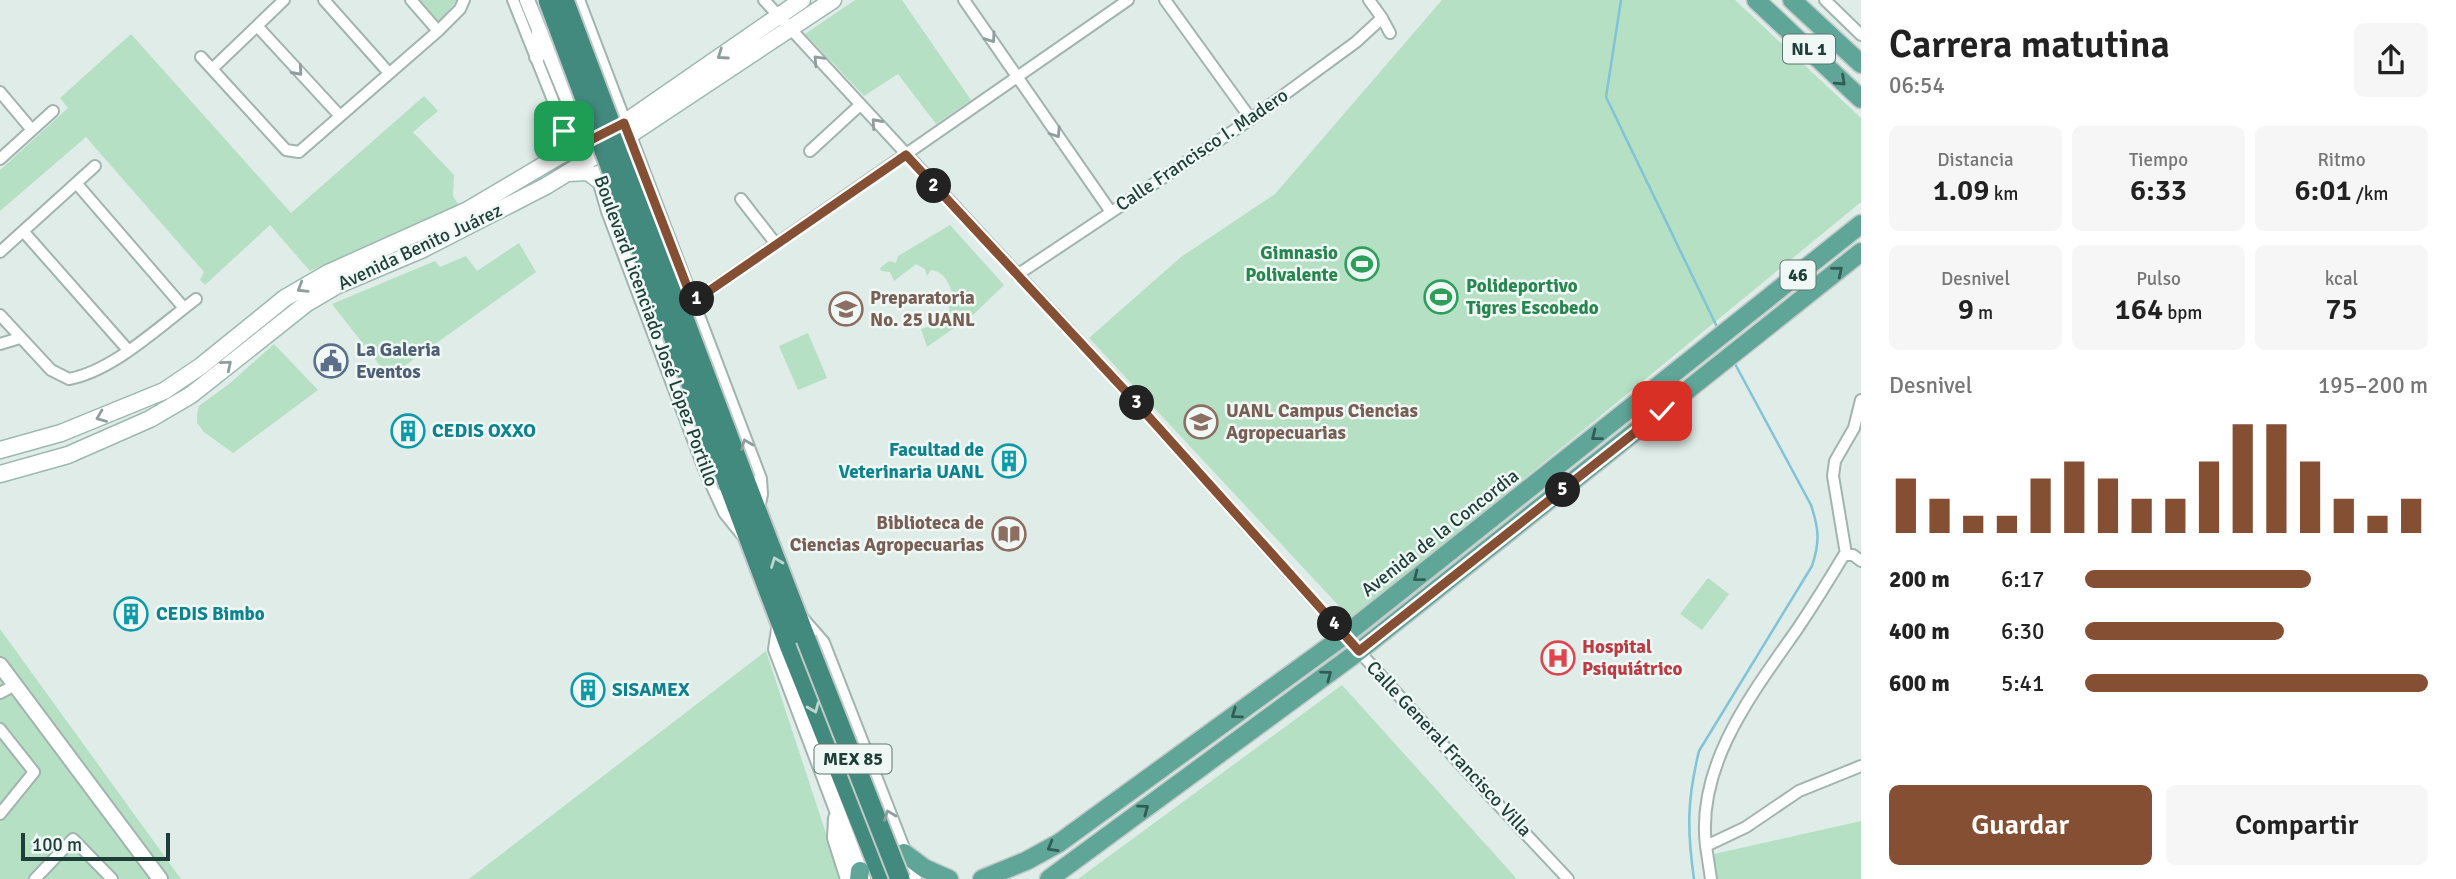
<!DOCTYPE html>
<html lang="es">
<head>
<meta charset="utf-8">
<style>
  body { margin:0; font-family:Signika,sans-serif; background:#f6f6f6; color:#222; height:100vh; display:flex; flex-direction:column; font-size:26px; white-space:nowrap }
  * { box-sizing:border-box; margin:0 }
  p { font-size:23px; color:#767676 }
  .icon { flex:none; width:38px; height:38px; fill:none; stroke:currentColor; stroke-width:2; stroke-linecap:round; stroke-linejoin:round }
  .map { position:relative; flex:1; overflow:hidden }
  .side { display:flex; flex-direction:column; background:#fff; width:595px }
  .side>* { flex:none }
  .scale { position:absolute; left:21px; bottom:18px; width:149px; box-sizing:border-box; padding-left:7px; border:4px solid #1e3e38; border-top:0; font-size:19px; line-height:24px; white-space:nowrap; color:#1e3e38; -webkit-text-stroke:5px #f0f8f5; paint-order:stroke }
  .pin { position:absolute; display:grid; place-items:center; width:60px; height:60px; color:#fff; margin:-30px; border-radius:14px; box-shadow:0 4px 10px #0006 }
  .km { position:absolute; width:35px; height:35px; margin:-18px; border-radius:50%; background:#222; color:#fff; font-size:19px; line-height:35px; text-align:center }
  .round { display:grid; place-items:center; flex:none; width:74px; height:74px; border-radius:10px; background:#f6f6f6 }
  .summary { display:flex; align-items:center; justify-content:space-between; height:119px; padding:0 28px }
  h1 { font-size:38px; font-weight:600; line-height:52px }
  .stats { display:grid; grid-template-columns:repeat(3,1fr); gap:10px; height:119px; padding:7px 28px }
  .stats div { display:grid; align-content:center; border-radius:10px; background:#f6f6f6; text-align:center }
  .stats b { font-size:30px; font-weight:600 }
  .stats small { font-size:19px; font-weight:400 }
  .stats p { font-size:19px }
  .chart { height:196px; padding:14px 28px }
  .chart p { display:flex; justify-content:space-between }
  .chart svg { width:100%; height:126px; margin-top:7px; stroke:#854f34; stroke-width:6 }
  .cta { display:flex; gap:14px; margin-top:auto; padding:14px 28px }
  .cta a { flex:1; height:80px; border-radius:10px; background:#854f34; color:#fff; font-size:28px; font-weight:600; line-height:80px; text-align:center }
  .cta a+a { background:#f6f6f6; color:#222 }
  ul { padding:0 28px; list-style:none; font-size:23px }
  li { display:grid; grid-template-columns:112px 84px 1fr; align-items:center; height:52px }
  li i { height:18px; border-radius:9px; background:#854f34 }
  main { display:flex; flex:1; min-height:0 }
  .map>svg:first-child { display:block }
  .green { fill:#b5e0c4 }
  .lines { fill:none; stroke-linecap:round; stroke-linejoin:round }
  .stream { stroke:#81c3d7; stroke-width:2.5 }
  .minor-casing { stroke:#a1b4af; stroke-width:14 }
  .tertiary-casing { stroke:#a1b4af; stroke-width:18 }
  .secondary-casing { stroke:#9cb9b1; stroke-width:19 }
  .primary-casing { stroke:#c0c9c7; stroke-width:21 }
  .trunk-casing { stroke:#c0c9c7; stroke-width:23 }
  .minor { stroke:#fff; stroke-width:10 }
  .tertiary { stroke:#fff; stroke-width:14 }
  .secondary { stroke:#fff; stroke-width:16 }
  .primary { stroke:#5fa699; stroke-width:18 }
  .trunk { stroke:#438a7e; stroke-width:19 }
  .trunk-bridge-casing { stroke:#c0c9c7; stroke-width:23; stroke-linecap:butt }
  .trunk-bridge { stroke:#438a7e; stroke-width:19 }
  .oneway { stroke:#8e9e9c }
  .oneway2 { stroke:#325d55 }
  .oneway3 { stroke:#bcd7d1 }
  .route-casing { stroke:#fff; stroke-width:14 }
  .route { stroke:#854f34; stroke-width:9 }
  .labels { text-anchor:middle; dominant-baseline:central; stroke-width:5; stroke-linejoin:round; paint-order:stroke }
  .shield { fill:#f0f8f5; stroke:#5d7671; stroke-width:2 }
  .shield-label { font-size:18px; font-weight:bold; fill:#1e3e38 }
  .street-label { font-size:19px; fill:#1e3e38; stroke:#f0f8f5 }
  .leisure-label { font-size:19px; font-weight:bold; fill:#27864d; stroke:#f0f8f5; text-anchor:end }
  .education-label { font-size:19px; font-weight:bold; fill:#785e54; stroke:#f0f8f5; text-anchor:start }
  .service-label { font-size:19px; font-weight:bold; fill:#4e5e75; stroke:#f0f8f5; text-anchor:start }
  .culture-label { font-size:19px; font-weight:bold; fill:#0d838f; stroke:#f0f8f5; text-anchor:start }
  .health-label { font-size:19px; font-weight:bold; fill:#be3a42; stroke:#f0f8f5; text-anchor:start }
</style>
</head>
<body>
<main>
<div class="map">
<svg width="1861" height="879" viewBox="0 0 1861 879">
  <rect width="100%" height="100%" fill="#dfece7"/>
  <path class="green" d="M420,0H457L439,22Z
    M855,0H902L971,100L936,124L898,74L864,96L805,34Z
    M1442,0H1735L1861,118V202L1352,620L1089,338L1181,257L1275,194Z
    M131,34L291,213L424,96L438,111L413,132L454,175L453,196L460,207L310,271L270,225L205,285L200,280L204,272L86,137L0,211V170L68,108L60,98Z
    M950,225L1004,285L974,314L927,347L921,329L950,319L949,306L958,302L956,297H953C950,284 945,272 931,270L927,276L925,269L916,264L894,281L890,272L881,271L880,268L889,261L896,263L898,256Z
    M519,243L536,272L389,377L332,304L435,261L440,267L466,256L477,271Z
    M808,333L827,378L798,390L779,346Z
    M274,344L318,390L233,453L204,432L197,423V415L199,406L229,384Z
    M1708,578L1729,594L1702,630L1680,614Z
    M0,629L181,879H0Z
    M766,651L841,879H469Z
    M1342,685L1517,879H1078Z
    M1861,821V879H1717L1714,854Z"/>
  <g class="lines">
    <path class="stream" d="M1621,0L1606,97L1719,331
      M1694,879C1687,830 1687,800 1699,751L1812,566C1820,542 1819,529 1811,505L1734,362"/>
    <defs>
      <path id="minor" d="M324,0L389,73
        M411,0L438,31
        M513,0L562,123L564,137L559,156
        M764,0L1131,397L1462,766L1568,879
        M964,0L1111,212
        M1165,0L1251,119
        M1369,0L1382,18L1390,33
        M1825,0L1861,35
        M257,26L340,116
        M201,57L286,150L299,152L438,31L460,9L464,0
        M212,69L284,0
        M0,92L32,130
        M810,151L860,105
        M0,159L53,111
        M77,184L184,308
        M741,199L776,244
        M23,231L128,350
        M0,252L95,166
        M1017,275L1251,119L1356,42L1382,18
        M693,302L1128,0
        M0,315L51,370L69,379C113,371 160,326 196,299
        M0,344L20,338
        M1846,554L1833,476L1835,461L1854,428L1861,400
        M0,693L15,685
        M0,729L34,772L0,814
        M1706,846C1696,764 1754,691 1798,628C1814,604 1829,580 1844,555H1853L1861,561
        M35,879L73,839L112,879
        M1711,879L1706,846L1746,827L1799,791L1861,766"/>
      <path id="tertiary" d="M527,0L589,151
        M577,0L759,479L760,494L757,508
        M537,57L539,31
        M598,173L609,211L707,471L726,512L743,533
        M801,619L822,643L914,879
        M780,623L776,649L863,879
        M0,665L160,879
        M836,818L835,838L848,879"/>
      <path id="secondary" d="M568,173L588,172L601,182
        M0,450L61,433L164,391L201,366L285,298L328,273L468,210L559,156L624,123L802,0
        M0,474L68,455L150,419L191,395L307,303L336,286L421,250L546,186L628,136L833,0"/>
      <path id="primary" d="M1756,0L1861,99
        M1792,0L1861,64
        M904,853L924,868L949,879
        M859,879L860,871
        M982,879L1026,861L1059,843L1345,635L1861,224
        M1049,879L1359,651L1861,252"/>
      <path id="trunk" d="M745,480L806,639
        M729,486L789,645L883,879"/>
    </defs>
    <use href="#minor" class="minor-casing"/>
    <use href="#tertiary" class="tertiary-casing"/>
    <use href="#secondary" class="secondary-casing"/>
    <use href="#primary" class="primary-casing"/>
    <use href="#trunk" class="trunk-casing"/>
    <use href="#minor" class="minor"/>
    <use href="#tertiary" class="tertiary"/>
    <use href="#secondary" class="secondary"/>
    <use href="#primary" class="primary"/>
    <use href="#trunk" class="trunk"/>
    <defs>
      <path id="trunk-bridge" d="M548,0L729,486
        M564,0L745,480
        M806,639L900,879"/>
    </defs>
    <use href="#trunk-bridge" class="trunk-bridge-casing"/>
    <use href="#trunk-bridge" class="trunk-bridge"/>
  </g>
  <defs><path id="oneway-chevron" d="M-2-3.5L2.5 0L-2 3.5" fill="none" stroke-width="1.6" stroke-linecap="round" stroke-linejoin="round" transform="scale(1.75)"/></defs>
  <g class="oneway">
    <use href="#oneway-chevron" transform="translate(991 38) rotate(55)"/>
    <use href="#oneway-chevron" transform="translate(722 55) rotate(145)"/>
    <use href="#oneway-chevron" transform="translate(818 60) rotate(-133)"/>
    <use href="#oneway-chevron" transform="translate(298 71) rotate(48)"/>
    <use href="#oneway-chevron" transform="translate(876 123) rotate(-132)"/>
    <use href="#oneway-chevron" transform="translate(1056 133) rotate(56)"/>
    <use href="#oneway-chevron" transform="translate(302 288) rotate(149)"/>
    <use href="#oneway-chevron" transform="translate(227 365) rotate(-40)"/>
    <use href="#oneway-chevron" transform="translate(101 417) rotate(158)"/>
    <use href="#oneway-chevron" transform="translate(746 444) rotate(-111)"/>
    <use href="#oneway-chevron" transform="translate(889 815) rotate(-111)"/>
  </g>
  <g class="oneway2">
    <use href="#oneway-chevron" transform="translate(1841 81) rotate(43)"/>
    <use href="#oneway-chevron" transform="translate(1838 271) rotate(-39)"/>
    <use href="#oneway-chevron" transform="translate(1596 436) rotate(142)"/>
    <use href="#oneway-chevron" transform="translate(1418 577) rotate(142)"/>
    <use href="#oneway-chevron" transform="translate(1327 675) rotate(-36)"/>
    <use href="#oneway-chevron" transform="translate(1236 714) rotate(144)"/>
    <use href="#oneway-chevron" transform="translate(1144 809) rotate(-36)"/>
    <use href="#oneway-chevron" transform="translate(1052 847) rotate(150)"/>
  </g>
  <g class="oneway3">
    <use href="#oneway-chevron" transform="translate(776 562) rotate(-111)"/>
    <use href="#oneway-chevron" transform="translate(814 708) rotate(68)"/>
  </g>
  <g class="lines">
    <defs>
      <path id="route" d="M564,131V143L559,156L624,123L693,302L906,155L1131,397L1359,651L1662,411"/>
    </defs>
    <use href="#route" class="route-casing"/>
    <use href="#route" class="route"/>
  </g>
  <defs>
    <symbol id="stadium-ring" viewBox="-11 -11 22 22"><circle r="9.5" fill="#f0f8f5" stroke="#2e9e5b" stroke-width="1.5"/><path d="M0-5a6.5 5 0 1 0 0 10a6.5 5 0 1 0 0-10ZM-3.5-1.8h7v3.6h-7Z" fill="#2e9e5b"/></symbol>
    <symbol id="university-ring" viewBox="-11 -11 22 22"><circle r="9.5" fill="#f0f8f5" stroke="#8d6e63" stroke-width="1.5"/><path d="M0-5L7-2L0 1L-7-2ZM-4 1L0 2.5L4 1V4Q0 6-4 4Z" fill="#8d6e63"/></symbol>
    <symbol id="civic-ring" viewBox="-11 -11 22 22"><circle r="9.5" fill="#f0f8f5" stroke="#5c6f8a" stroke-width="1.5"/><path d="M-.6-6.5H3V-4.5H.6V-3L4-1V1h2V6H-6V1h2V-1L-.6-3ZM-1.2 2.5V6h2.4V2.5Z" fill="#5c6f8a"/></symbol>
    <symbol id="building-ring" viewBox="-11 -11 22 22"><circle r="9.5" fill="#f0f8f5" stroke="#0f9aa8" stroke-width="1.5"/><path d="M-4-6H4V6H1V3H-1V6H-4ZM-2.5-4.3h1.7v1.8h-1.7ZM.8-4.3h1.7v1.8H.8ZM-2.5-1h1.7V.8h-1.7ZM.8-1h1.7V.8H.8Z" fill="#0f9aa8"/></symbol>
    <symbol id="library-ring" viewBox="-11 -11 22 22"><circle r="9.5" fill="#f0f8f5" stroke="#8d6e63" stroke-width="1.5"/><path d="M-6-4Q-3-5.5-.7-3.5V5Q-3 3-6 4ZM6-4Q3-5.5 .7-3.5V5Q3 3 6 4Z" fill="#8d6e63"/></symbol>
    <symbol id="hospital-ring" viewBox="-11 -11 22 22"><circle r="9.5" fill="#f0f8f5" stroke="#e0444e" stroke-width="1.5"/><path d="M-5-5h3v3.5h4V-5h3V5h-3V1.5h-4V5h-3Z" fill="#e0444e"/></symbol>
  </defs>
  <g fill-rule="evenodd">
    <use href="#stadium-ring" x="1343" y="245" width="38" height="38"/>
    <use href="#stadium-ring" x="1422" y="278" width="38" height="38"/>
    <use href="#university-ring" x="827" y="290" width="38" height="38"/>
    <use href="#civic-ring" x="312" y="342" width="38" height="38"/>
    <use href="#university-ring" x="1182" y="403" width="38" height="38"/>
    <use href="#building-ring" x="389" y="412" width="38" height="38"/>
    <use href="#building-ring" x="990" y="442" width="38" height="38"/>
    <use href="#library-ring" x="990" y="515" width="38" height="38"/>
    <use href="#building-ring" x="112" y="595" width="38" height="38"/>
    <use href="#hospital-ring" x="1539" y="639" width="38" height="38"/>
    <use href="#building-ring" x="569" y="671" width="38" height="38"/>
  </g>
  <g class="labels">
    <g class="shield">
      <rect x="1783" y="34.5" width="52" height="29" rx="5"/>
      <rect x="1780.5" y="260.5" width="35" height="29" rx="5"/>
      <rect x="814.5" y="744.5" width="77" height="29" rx="5"/>
    </g>
    <g class="shield-label">
      <text x="1809" y="49">NL 1</text>
      <text x="1798" y="275">46</text>
      <text x="853" y="759">MEX 85</text>
    </g>
    <g class="street-label">
      <text transform="translate(1202 150) rotate(-34)">Calle Francisco I. Madero</text>
      <text transform="translate(420 247) rotate(-25)">Avenida Benito Juárez</text>
      <text transform="translate(656 331) rotate(70)">Boulevard Licenciado José López Portillo</text>
      <text transform="translate(1440 533) rotate(-38)">Avenida de la Concordia</text>
      <text transform="translate(1449 749) rotate(47)">Calle General Francisco Villa</text>
    </g>
    <g class="leisure-label">
      <text x="1338" y="253">Gimnasio<tspan x="1338" dy="22">Polivalente</tspan></text>
      <text x="1466" y="286" text-anchor="start">Polideportivo<tspan x="1466" dy="22">Tigres Escobedo</tspan></text>
    </g>
    <g class="education-label">
      <text x="870" y="298">Preparatoria<tspan x="870" dy="22">No. 25 UANL</tspan></text>
      <text x="1226" y="411">UANL Campus Ciencias<tspan x="1226" dy="22">Agropecuarias</tspan></text>
      <text x="984" y="523" text-anchor="end">Biblioteca de<tspan x="984" dy="22">Ciencias Agropecuarias</tspan></text>
    </g>
    <g class="service-label">
      <text x="356" y="350">La Galeria<tspan x="356" dy="22">Eventos</tspan></text>
    </g>
    <g class="culture-label">
      <text x="432" y="431">CEDIS OXXO</text>
      <text x="984" y="450" text-anchor="end">Facultad de<tspan x="984" dy="22">Veterinaria UANL</tspan></text>
      <text x="156" y="614">CEDIS Bimbo</text>
      <text x="612" y="690">SISAMEX</text>
    </g>
    <g class="health-label">
      <text x="1582" y="647">Hospital<tspan x="1582" dy="22">Psiquiátrico</tspan></text>
    </g>
  </g>
</svg>
<div class="scale">100 m</div>
<div class="pin" style="left:564px;top:131px;background:#1e9e55"><svg class="icon" aria-label="arrive" viewBox="0 0 24 24"><path d="M6 21V4h12l-3 4 3 4H6"/></svg></div>
<div class="pin" style="left:1662px;top:411px;background:#d93025"><svg class="icon" aria-label="check" viewBox="0 0 24 24"><path d="M5 12l5 5 9-10"/></svg></div>
<b class="km" style="left:697px;top:299px">1</b>
<b class="km" style="left:934px;top:186px">2</b>
<b class="km" style="left:1137px;top:403px">3</b>
<b class="km" style="left:1335px;top:624px">4</b>
<b class="km" style="left:1563px;top:490px">5</b>
</div>
<section class="side">
<div class="summary"><div><h1>Carrera matutina</h1><p>06:54</p></div><a class="round"><svg class="icon" aria-label="share" viewBox="0 0 24 24"><path d="M12 15V3M7 8l5-5 5 5M5 13v7h14v-7"/></svg></a></div>
<div class="stats">
<div><p>Distancia</p><b>1.09<small> km</small></b></div>
<div><p>Tiempo</p><b>6:33</b></div>
<div><p>Ritmo</p><b>6:01<small> /km</small></b></div>
</div>
<div class="stats">
<div><p>Desnivel</p><b>9<small> m</small></b></div>
<div><p>Pulso</p><b>164<small> bpm</small></b></div>
<div><p>kcal</p><b>75</b></div>
</div>
<div class="chart"><p><span>Desnivel</span>195–200 m</p>
<svg viewBox="0 0 160 44" preserveAspectRatio="none"><path d="M5 44V25M15 44V32M25 44V38M35 44V38M45 44V25M55 44V19M65 44V25M75 44V32M85 44V32M95 44V19M105 44V6M115 44V6M125 44V19M135 44V32M145 44V38M155 44V32"/></svg>
</div>
<ul>
<li><b>200 m</b>6:17<i style="width:66%"></i></li>
<li><b>400 m</b>6:30<i style="width:58%"></i></li>
<li><b>600 m</b>5:41<i style="width:100%"></i></li>
</ul>
<div class="cta"><a>Guardar</a><a>Compartir</a></div>
</section>
</main>
</body>
</html>
